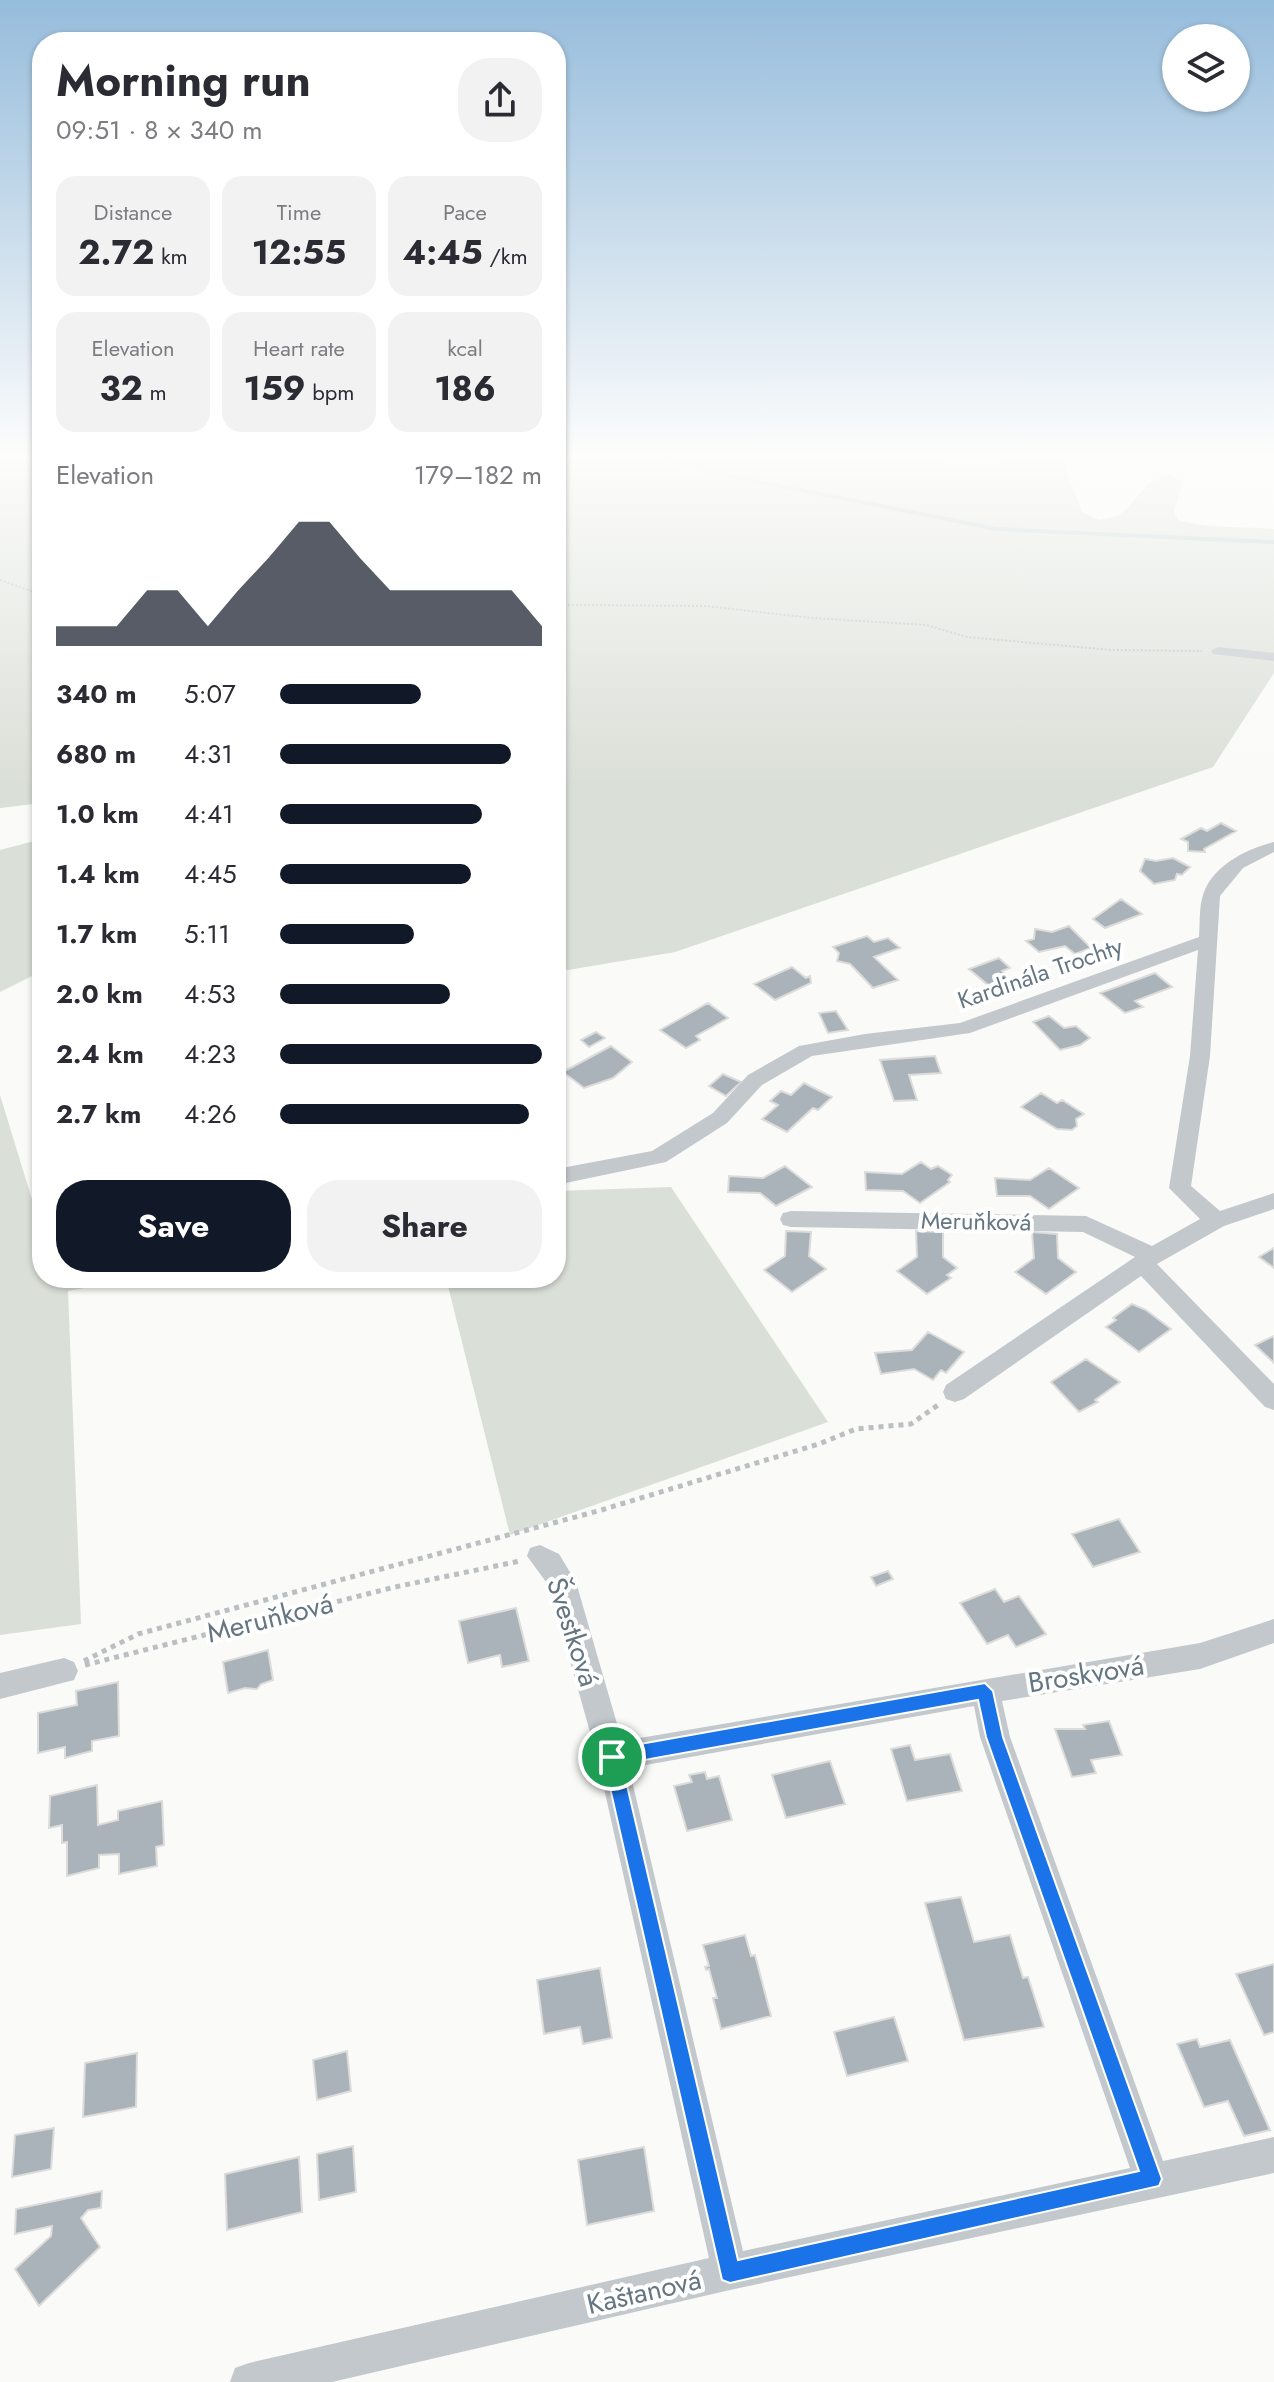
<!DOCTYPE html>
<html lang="en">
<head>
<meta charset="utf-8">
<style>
  body { margin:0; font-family:Jost,sans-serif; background:#f2f2f3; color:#2b2b33; height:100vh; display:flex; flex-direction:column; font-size:30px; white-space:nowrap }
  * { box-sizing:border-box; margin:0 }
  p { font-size:26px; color:#7c7c81 }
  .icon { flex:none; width:44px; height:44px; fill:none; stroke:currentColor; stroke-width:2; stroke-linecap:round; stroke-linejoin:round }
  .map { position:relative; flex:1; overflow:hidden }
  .sheet { position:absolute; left:32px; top:32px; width:534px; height:1256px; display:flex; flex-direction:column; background:#fff; border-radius:32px; box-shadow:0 2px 6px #0004 }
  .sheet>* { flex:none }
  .controls { position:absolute; left:1162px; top:24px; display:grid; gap:16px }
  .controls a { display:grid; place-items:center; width:88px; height:88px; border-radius:50%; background:#fff; box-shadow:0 2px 6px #0004; font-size:40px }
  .pin { position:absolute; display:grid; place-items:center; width:68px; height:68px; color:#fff; margin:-34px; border:4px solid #fff; border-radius:50%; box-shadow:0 2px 8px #0007 }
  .round { display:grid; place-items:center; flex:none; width:84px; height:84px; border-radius:32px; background:#f2f2f3 }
  .head { display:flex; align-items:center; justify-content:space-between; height:136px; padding:0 24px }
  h1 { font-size:44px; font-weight:700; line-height:60px }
  .figures { display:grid; grid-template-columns:repeat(3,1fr); gap:12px; height:136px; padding:8px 24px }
  .figures div { display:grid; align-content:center; border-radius:20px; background:#f2f2f3; text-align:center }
  .figures b { font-size:34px; font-weight:700 }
  .figures small { font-size:22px; font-weight:400 }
  .figures p { font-size:22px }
  .chart { height:224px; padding:16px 24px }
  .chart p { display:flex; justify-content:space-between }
  .chart svg { width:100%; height:144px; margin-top:8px; fill:#111827; opacity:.7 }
  .primary-button { display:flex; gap:16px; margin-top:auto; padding:16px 24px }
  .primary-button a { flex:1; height:92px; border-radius:32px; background:#111827; color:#fff; font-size:32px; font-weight:700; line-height:92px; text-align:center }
  .primary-button a+a { background:#f2f2f3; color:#2b2b33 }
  ul { padding:0 24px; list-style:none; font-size:26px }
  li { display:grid; grid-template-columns:128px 96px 1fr; align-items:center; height:60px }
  li i { height:20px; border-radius:10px; background:#111827 }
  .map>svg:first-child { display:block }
  .green { fill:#dadfd7 }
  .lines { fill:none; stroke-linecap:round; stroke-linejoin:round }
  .stream { stroke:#bbc7cb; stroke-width:4 }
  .building { fill:#aab3b9; stroke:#dcdcda; stroke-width:2 }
  .path-far1 { stroke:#bbbfc2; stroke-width:2; stroke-dasharray:2 2; stroke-linecap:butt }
  .path { stroke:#bbbfc2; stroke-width:5; stroke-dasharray:5 5; stroke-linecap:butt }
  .minor { fill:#c3c8cc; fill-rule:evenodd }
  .route { fill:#1a73e8; stroke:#fff; stroke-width:2; fill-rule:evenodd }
  .labels { text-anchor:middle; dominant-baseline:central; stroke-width:8; stroke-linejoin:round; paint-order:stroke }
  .street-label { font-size:24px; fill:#657683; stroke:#fff }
  .near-street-label { font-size:28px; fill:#657683; stroke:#fff }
</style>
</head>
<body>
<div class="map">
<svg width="1274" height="2382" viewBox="0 0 1274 2382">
  <rect width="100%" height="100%" fill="#fafaf8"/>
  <path class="green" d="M0,453H42V803L0,808Z
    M556,453H947V466L991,465L1005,459L1006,453H1060L1082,512L1099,520L1117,516L1126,510L1149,483L1168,475L1183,481L1174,512L1178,520C1210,529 1241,526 1274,529V673L1213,767L675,952L556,972Z
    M42,839V971L0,992V850Z
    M0,1095L42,1232V1278H137L68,1291L81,1624L0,1635Z
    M671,1187L828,1422L510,1535L446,1278H556V1191Z"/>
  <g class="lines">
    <path class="stream" d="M653,453L726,475L996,529L1274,542"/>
  </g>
  <path class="building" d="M1221,823L1236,831L1204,849L1205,852L1188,851V842L1181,839L1201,828L1207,831Z
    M1173,858L1190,867L1182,875L1177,874L1175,880L1154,884L1140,871L1145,859L1156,861Z
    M1121,899L1142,914L1105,928L1093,919Z
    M1069,926L1091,948L1075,954L1065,946L1039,952L1026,941L1034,939L1035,929L1052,932Z
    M867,936L874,942L888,938L900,948L874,957L898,980L873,988L850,964L837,961L839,953L833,947Z
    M999,958L1010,968L1002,971L1009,978L988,985L969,969Z
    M792,967L806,978L810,976L811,983L775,1000L754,984Z
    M1155,973L1172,987L1135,1001L1143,1007L1125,1013L1100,993Z
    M708,1003L728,1018L696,1036L700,1040L686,1048L660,1030Z
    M836,1011L848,1030L828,1033L819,1013Z
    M1049,1016L1064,1028L1076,1026L1090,1038L1080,1045L1060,1050L1033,1022Z
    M596,1032L605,1038L589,1047L581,1040Z
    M611,1046L632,1062L613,1078L584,1088L563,1072Z
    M935,1056L941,1073L909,1075L917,1100L894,1101L880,1060Z
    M723,1074L741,1082L726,1096L709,1086Z
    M804,1083L832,1097L818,1110L813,1108L787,1132L762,1119L778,1105L770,1101L781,1091L791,1095Z
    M1041,1093L1057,1103L1062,1100L1084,1114L1076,1119L1077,1126L1072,1130L1057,1129L1021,1107Z
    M921,1162L931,1169L938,1166L952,1175L948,1180L950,1182L920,1203L903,1191L866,1190L865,1172L902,1174Z
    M785,1166L812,1187L776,1206L760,1193L728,1192L729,1176L763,1178Z
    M1049,1168L1079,1188L1049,1209L1030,1196H997L995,1178L1030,1180Z
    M786,1231L811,1232L809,1256L826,1269L792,1292L764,1270L785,1256Z
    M916,1231L943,1232V1257L957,1268L947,1275L951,1278L927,1294L897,1271L917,1257Z
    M1032,1232L1057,1234L1058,1258L1076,1272L1046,1294L1015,1272L1034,1258Z
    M1274,1248V1268L1259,1257Z
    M1132,1304L1146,1310L1171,1329L1139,1352L1106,1327L1116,1320L1113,1318Z
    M928,1332L964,1352L946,1373L941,1370L933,1380L914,1369L881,1374L875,1353L912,1350Z
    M1274,1336V1363L1255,1345Z
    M1086,1359L1120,1382L1095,1400L1098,1402L1079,1412L1051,1382Z
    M1119,1519L1140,1552L1093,1567L1072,1534Z
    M888,1571L893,1579L876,1586L871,1577Z
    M995,1589L1004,1602L1019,1596L1046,1634L1016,1647L1008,1635L987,1644L960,1603Z
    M516,1608L529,1661L502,1667L500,1655L468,1663L459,1621Z
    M268,1650L273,1680L261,1684L257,1689L245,1688L228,1693L223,1662Z
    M118,1682L119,1736L92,1741V1751L65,1758V1747L38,1753V1713L77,1705L76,1691Z
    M1109,1721L1122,1755L1091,1760L1096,1773L1072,1777L1055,1729H1085L1083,1725Z
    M910,1745L915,1760L950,1754L962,1791L907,1801L891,1749Z
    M830,1761L845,1804L786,1818L772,1775Z
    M705,1772L707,1779L719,1776L732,1820L687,1831L674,1786L692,1782L689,1775Z
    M97,1785L98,1825L118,1820V1811L162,1801L164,1845L156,1847L157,1866L119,1874V1854L99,1855V1868L67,1876V1842L62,1843V1825L49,1828L50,1796Z
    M961,1897L974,1942L1010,1935L1023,1978L1028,1977L1044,2027L964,2040L925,1903Z
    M745,1935L751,1956L755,1955L771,2016L721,2029L713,1998H717L709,1969L706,1970L705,1967L709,1966L703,1945Z
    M1274,1964V2032L1264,2035L1236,1974Z
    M600,1968L612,2038L583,2044L580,2027L544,2034L537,1980Z
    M894,2017L908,2061L847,2076L834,2032Z
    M1197,2039L1200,2047L1230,2040L1270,2130L1244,2136L1228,2101L1204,2107L1177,2044Z
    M347,2051L351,2091L317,2100L313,2060Z
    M137,2053L136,2107L83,2117L85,2063Z
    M54,2128L51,2169L12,2177L15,2135Z
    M353,2146L356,2192L319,2200L317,2154Z
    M644,2147L654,2211L587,2225L578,2160Z
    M299,2157L302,2212L227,2230L225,2174Z
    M102,2191L101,2208L88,2210L81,2218L100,2247L39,2306L15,2269L51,2236L52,2226L15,2234L16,2209Z"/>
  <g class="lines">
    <path class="path-far1" d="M0,580L42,595
      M556,605L706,606L812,618L926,625L967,637L1111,650L1202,651"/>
    <path class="path" d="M84,1661L138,1634L598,1511L819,1444L856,1429L911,1424L938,1405
      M85,1665L395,1587L520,1561"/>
    <path class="minor" d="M1218,647L1274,653V661L1213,654L1211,651Z
      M1274,842V852L1243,868L1220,896L1210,1056L1191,1186L1220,1211L1274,1193V1209L1224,1226L1157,1264L1274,1384V1410L1265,1407L1141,1276L964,1399L955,1402L946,1399L943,1392L946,1385L1135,1257L1083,1232L791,1227L783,1225L780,1219L783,1213L791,1211L1086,1216L1152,1246L1200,1219L1169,1188L1190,1056L1198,950L970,1033L812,1056L762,1085L727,1123L666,1162L556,1185V1169L652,1151L713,1113L748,1075L799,1046L865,1034L960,1023L1199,937C1200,925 1199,911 1202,899C1209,867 1246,849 1274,842Z
      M540,1545L559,1554L576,1582L622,1741L1200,1643L1274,1619V1643L1200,1669L1002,1701L1010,1737L1163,2161L1274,2137V2173L730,2290L332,2382H230L235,2368L249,2363L709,2258L597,1757L549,1586L527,1556L530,1548ZM974,1706L980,1737L1130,2168L743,2251L629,1768Z
      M64,1658L74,1662L78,1671L74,1680L0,1699V1673Z"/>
  </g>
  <linearGradient id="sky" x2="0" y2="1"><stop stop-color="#96bcdc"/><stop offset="0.58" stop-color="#fdfdfc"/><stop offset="1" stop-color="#fdfdfc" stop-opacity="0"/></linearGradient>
  <rect width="1274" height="786" fill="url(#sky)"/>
  <path class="route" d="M985,1683L993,1691L1003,1737L1162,2179L1159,2186L730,2283L722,2280L603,1757L606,1751L612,1749ZM978,1700L986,1737L1139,2171L738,2260L622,1764Z"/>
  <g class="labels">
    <g class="street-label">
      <text transform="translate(1040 973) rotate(-19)">Kardinála Trochty</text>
      <text transform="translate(976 1221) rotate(1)">Meruňková</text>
    </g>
    <g class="near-street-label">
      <text transform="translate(270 1618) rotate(-14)">Meruňková</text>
      <text transform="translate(573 1632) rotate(72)">Švestková</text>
      <text transform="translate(1086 1674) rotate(-9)">Broskvová</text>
      <text transform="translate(644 2292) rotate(-13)">Kaštanová</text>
    </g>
  </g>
</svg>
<div class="controls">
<a><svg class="icon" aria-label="layers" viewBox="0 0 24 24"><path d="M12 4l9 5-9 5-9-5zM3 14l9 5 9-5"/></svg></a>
</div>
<div class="pin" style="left:612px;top:1757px;background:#1e9e55"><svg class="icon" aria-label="arrive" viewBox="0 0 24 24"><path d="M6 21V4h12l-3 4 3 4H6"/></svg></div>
<section class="sheet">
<div class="head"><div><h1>Morning run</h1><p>09:51 · 8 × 340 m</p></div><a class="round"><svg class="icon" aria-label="share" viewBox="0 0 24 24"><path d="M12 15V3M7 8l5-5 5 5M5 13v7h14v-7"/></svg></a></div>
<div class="figures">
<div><p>Distance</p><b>2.72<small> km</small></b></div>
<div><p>Time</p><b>12:55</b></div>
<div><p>Pace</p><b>4:45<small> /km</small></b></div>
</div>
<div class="figures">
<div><p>Elevation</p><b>32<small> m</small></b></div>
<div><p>Heart rate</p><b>159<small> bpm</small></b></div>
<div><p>kcal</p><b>186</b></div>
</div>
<div class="chart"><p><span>Elevation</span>179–182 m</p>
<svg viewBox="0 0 160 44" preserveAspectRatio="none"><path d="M0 44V38L10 38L20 38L30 27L40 27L50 38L60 27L70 17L80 6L90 6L100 17L110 27L120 27L130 27L140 27L150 27L160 38V44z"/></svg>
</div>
<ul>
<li><b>340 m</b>5:07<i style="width:54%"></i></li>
<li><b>680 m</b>4:31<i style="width:88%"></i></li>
<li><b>1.0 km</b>4:41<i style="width:77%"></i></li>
<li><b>1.4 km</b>4:45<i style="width:73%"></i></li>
<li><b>1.7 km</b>5:11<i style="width:51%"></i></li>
<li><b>2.0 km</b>4:53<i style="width:65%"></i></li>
<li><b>2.4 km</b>4:23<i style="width:100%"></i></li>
<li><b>2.7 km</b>4:26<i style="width:95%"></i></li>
</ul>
<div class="primary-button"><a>Save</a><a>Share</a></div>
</section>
</div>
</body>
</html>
